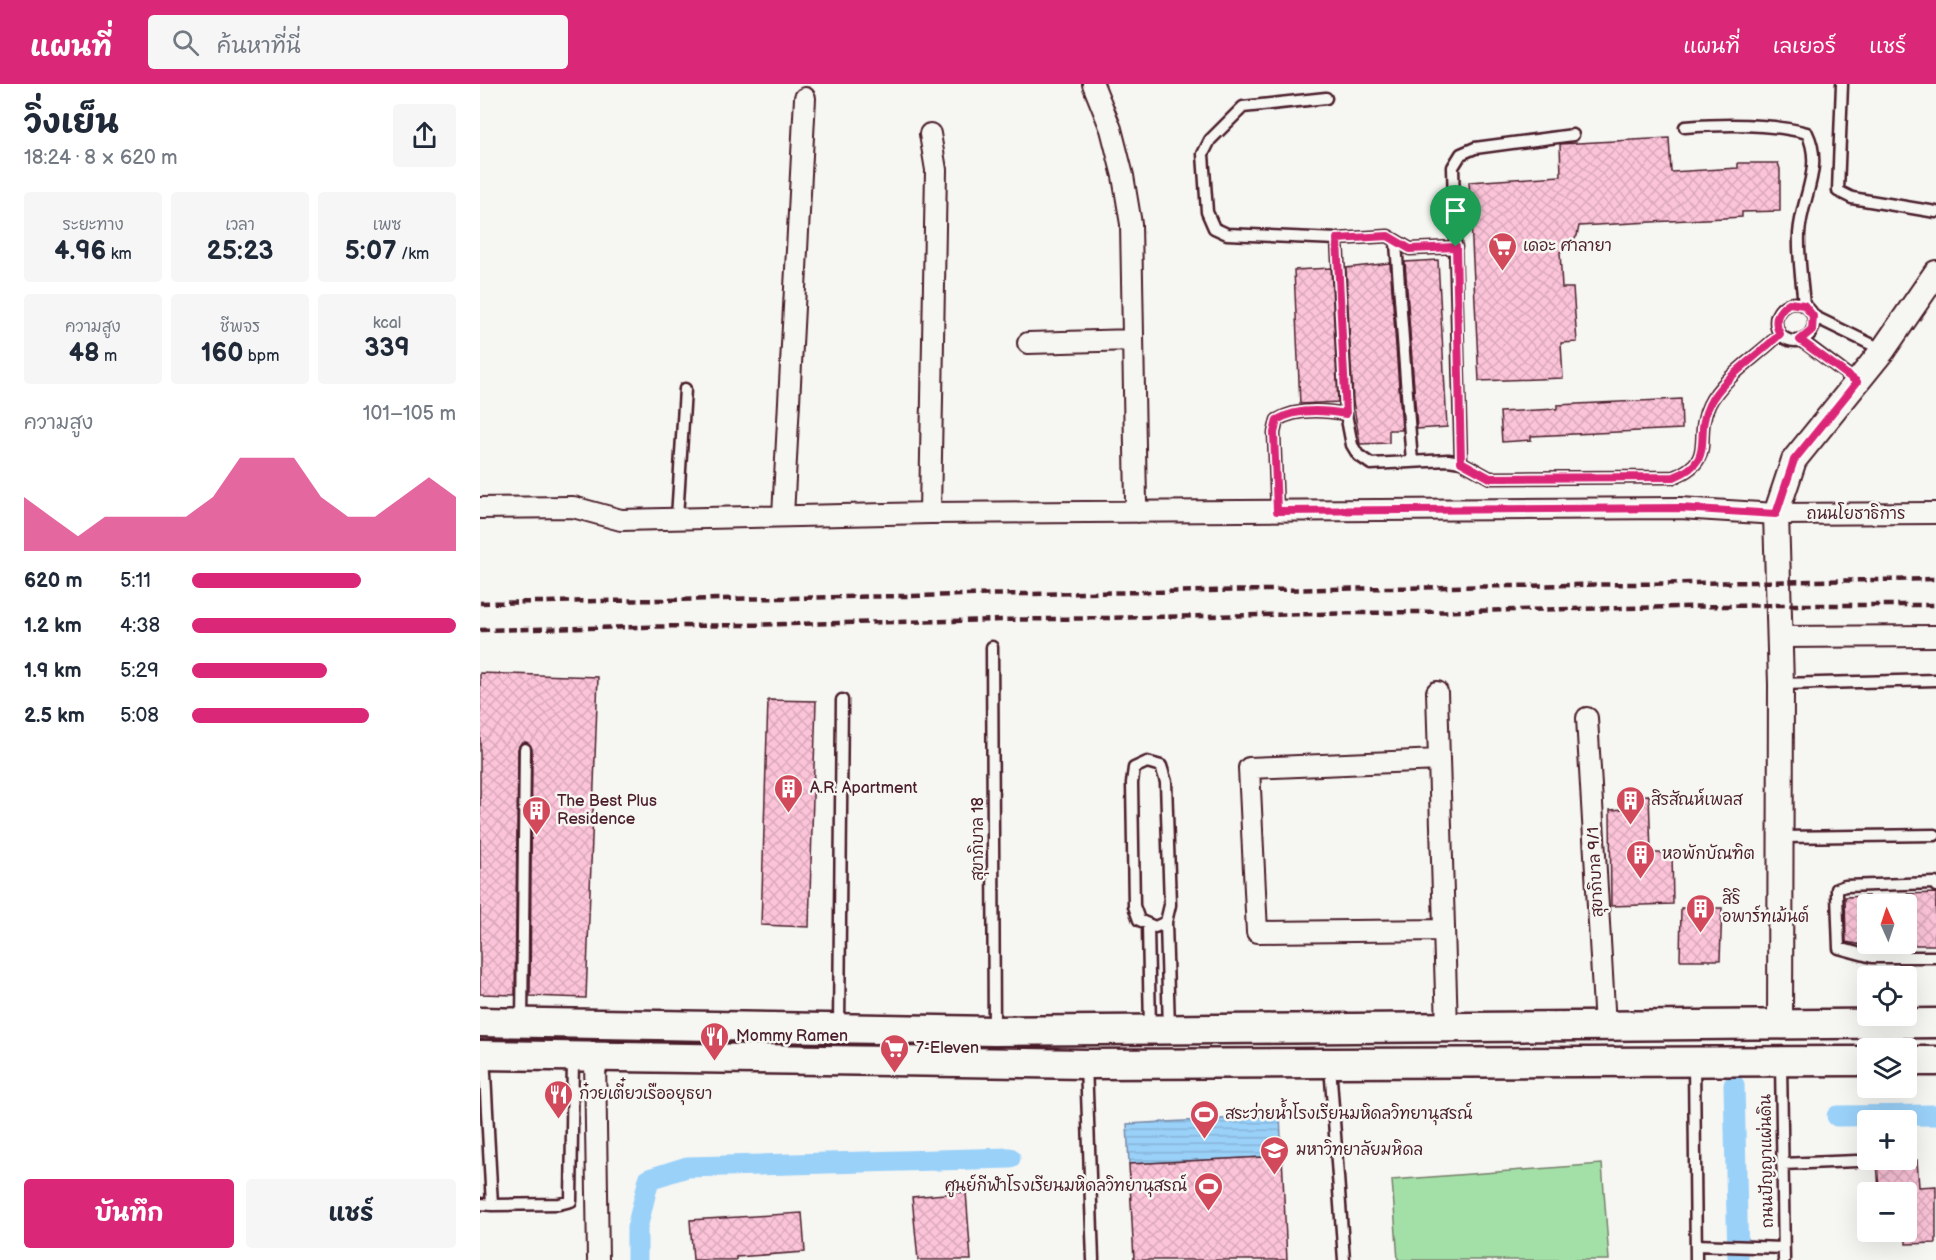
<!DOCTYPE html>
<html lang="th">
<head>
<meta charset="utf-8">
<style>
  body { margin:0; font-family:"Balsamiq Sans","Playpen Sans Thai",sans-serif; background:#f6f6f7; color:#1f2937; height:100vh; display:flex; flex-direction:column; font-size:22px; white-space:nowrap }
  * { box-sizing:border-box; margin:0 }
  p { font-size:20px; color:#747a83 }
  .icon { flex:none; width:33px; height:33px; fill:none; stroke:currentColor; stroke-width:2; stroke-linecap:round; stroke-linejoin:round }
  .map { position:relative; flex:1; overflow:hidden }
  .sheet { display:flex; flex-direction:column; background:#fff; width:480px }
  .sheet>* { flex:none }
  .needle { width:39px; rotate:357deg }
  .tools { position:absolute; left:1377px; top:810px; display:grid; gap:12px }
  .tools a { display:grid; place-items:center; width:60px; height:60px; border-radius:6px; background:#fff; box-shadow:0 6px 24px #0002; font-size:30px }
  .pin { position:absolute; display:grid; place-items:center; width:51px; height:51px; color:#fff; margin:-62px -26px; border-radius:50% 50% 50% 0; rotate:-45deg; box-shadow:0 0 6px #0007 }
  .pin .icon { rotate:45deg }
  .round { display:grid; place-items:center; flex:none; width:63px; height:63px; border-radius:6px; background:#f6f6f7 }
  .overview { display:flex; align-items:center; justify-content:space-between; height:102px; padding:0 24px }
  h1 { font-size:33px; font-weight:700; line-height:45px }
  .stats { display:grid; grid-template-columns:repeat(3,1fr); gap:9px; height:102px; padding:6px 24px }
  .stats div { display:grid; align-content:center; border-radius:6px; background:#f6f6f7; text-align:center }
  .stats b { font-size:26px; font-weight:700 }
  .stats small { font-size:16px; font-weight:400 }
  .stats p { font-size:16px }
  .chart { height:168px; padding:12px 24px }
  .chart p { display:flex; justify-content:space-between }
  .chart svg { width:100%; height:108px; margin-top:6px; fill:#db2777; opacity:.7 }
  .primary-button { display:flex; gap:12px; margin-top:auto; padding:12px 24px }
  .primary-button a { flex:1; height:69px; border-radius:6px; background:#db2777; color:#fff; font-size:24px; font-weight:700; line-height:69px; text-align:center }
  .primary-button a+a { background:#f6f6f7; color:#1f2937 }
  ul { padding:0 24px; list-style:none; font-size:20px }
  li { display:grid; grid-template-columns:96px 72px 1fr; align-items:center; height:45px }
  li i { height:15px; border-radius:8px; background:#db2777 }
  header { display:flex; align-items:center; gap:36px; box-sizing:border-box; height:84px; padding:0 30px; background:#db2777; color:#fff }
  header strong { font-size:28px }
  nav { display:flex; gap:33px; margin-inline-start:auto; font-size:21px }
  .search { width:420px; height:54px; background:#f6f6f7; display:flex; align-items:center; gap:15px; box-sizing:border-box; padding:0 21px; border-radius:6px; color:#747a83; font-size:22px }
  main { display:flex; flex:1; min-height:0 }
  .map>svg:first-child { display:block }
  .green { fill:#a3e0a8; stroke:#76806a; stroke-width:1.5 }
  .water { fill:url(#water-rules); stroke:#7a8aa7; stroke-width:1.5 }
  .lines { fill:none; stroke-linecap:round; stroke-linejoin:round }
  .canal { stroke:#9ad1f9; stroke-width:21 }
  .building { fill:url(#building-cross-hatch); stroke:#4a1f2b; stroke-width:1.5 }
  .service-casing { stroke:#4a1f2b; stroke-width:15 }
  .minor-casing { stroke:#4a1f2b; stroke-width:24 }
  .tertiary-casing { stroke:#4a1f2b; stroke-width:28 }
  .secondary-casing { stroke:#4a1f2b; stroke-width:33 }
  .service { stroke:#f6f6f2; stroke-width:10 }
  .minor { stroke:#f6f6f2; stroke-width:20 }
  .tertiary { stroke:#f6f6f2; stroke-width:24 }
  .secondary { stroke:#f6f6f2; stroke-width:28 }
  .rail { stroke:#4a1f2b; stroke-width:4.5; stroke-dasharray:9 4.5; stroke-linecap:butt }
  .route-casing { stroke:#fff; stroke-width:12 }
  .route { stroke:#db2777; stroke-width:8 }
  .labels { text-anchor:middle; dominant-baseline:central; stroke-width:5; stroke-linejoin:round; paint-order:stroke }
  .poi-label { font-size:16px; fill:#4a1f2b; stroke:#f6f6f2; text-anchor:start }
  .street-label { font-size:16px; fill:#4a1f2b; stroke:#f6f6f2 }
</style>
</head>
<body>
<header>
<strong>แผนที่</strong>
<div class="search"><svg class="icon" aria-label="search" viewBox="0 0 24 24"><circle cx="10" cy="10" r="6"/><path d="M15 15l6 6"/></svg>ค้นหาที่นี่</div>
<nav><a>แผนที่</a><a>เลเยอร์</a><a>แชร์</a></nav>
</header>
<main>
<section class="sheet">
<div class="overview"><div><h1>วิ่งเย็น</h1><p>18:24 · 8 × 620 m</p></div><a class="round"><svg class="icon" aria-label="share" viewBox="0 0 24 24"><path d="M12 15V3M7 8l5-5 5 5M5 13v7h14v-7"/></svg></a></div>
<div class="stats">
<div><p>ระยะทาง</p><b>4.96<small> km</small></b></div>
<div><p>เวลา</p><b>25:23</b></div>
<div><p>เพซ</p><b>5:07<small> /km</small></b></div>
</div>
<div class="stats">
<div><p>ความสูง</p><b>48<small> m</small></b></div>
<div><p>ชีพจร</p><b>160<small> bpm</small></b></div>
<div><p>kcal</p><b>339</b></div>
</div>
<div class="chart"><p><span>ความสูง</span>101–105 m</p>
<svg viewBox="0 0 160 44" preserveAspectRatio="none"><path d="M0 44V22L10 30L20 38L30 30L40 30L50 30L60 30L70 22L80 6L90 6L100 6L110 22L120 30L130 30L140 22L150 14L160 22V44z"/></svg>
</div>
<ul>
<li><b>620 m</b>5:11<i style="width:64%"></i></li>
<li><b>1.2 km</b>4:38<i style="width:100%"></i></li>
<li><b>1.9 km</b>5:29<i style="width:51%"></i></li>
<li><b>2.5 km</b>5:08<i style="width:67%"></i></li>
</ul>
<div class="primary-button"><a>บันทึก</a><a>แชร์</a></div>
</section>
<div class="map">
<svg width="1456" height="1176" viewBox="0 0 1456 1176">
  <defs>
    <pattern id="water-rules" width="6" height="5" patternUnits="userSpaceOnUse" patternTransform="scale(1.5)"><rect width="6" height="5" fill="#9ad1f9"/><path d="M0 2.5h6" fill="none" stroke="#86b3d6"/></pattern>
    <pattern id="building-cross-hatch" width="8" height="8" patternUnits="userSpaceOnUse" patternTransform="scale(1.5)"><rect width="8" height="8" fill="#fcc4d9"/><path d="M0 0l8 8M0 8l8-8" fill="none" stroke="#daa8ba"/></pattern>
  </defs>
  <rect width="100%" height="100%" fill="#f6f6f2"/>
  <filter id="ink" filterUnits="userSpaceOnUse"><feTurbulence type="fractalNoise" baseFrequency=".0167" numOctaves="2"/><feDisplacementMap in="SourceGraphic" scale="12" xChannelSelector="R" yChannelSelector="G"/><feConvolveMatrix kernelMatrix="1 2 1 2 8 2 1 2 1" color-interpolation-filters="sRGB"/></filter>
  <g filter="url(#ink)">
    <path class="green" d="M1122,1080L1129,1176H918L912,1096Z"/>
    <path class="water" d="M800,1032L802,1072L649,1080L647,1040Z"/>
    <g class="lines">
      <path class="canal" d="M1254,1001L1258,1176
        M1357,1032L1456,1031
        M157,1176V1144L169,1095L207,1083L530,1074"/>
    </g>
    <path class="building" d="M1189,54L1191,88L1258,84V79H1298L1300,85V127L1262,128V133L1099,142L1097,152L1088,163L1080,168L1082,204H1093L1097,258L1081,259L1083,294L999,297L989,98L1081,92L1080,60Z
      M958,176L967,343L937,345L925,178Z
      M910,179L922,346H909V359L880,360L873,317L866,184Z
      M851,184L858,318L820,320L814,186Z
      M1201,315L1202,345L1051,352V356L1022,358L1020,328L1077,325V321Z
      M0,589L118,593L106,914L50,912L52,665L46,658L41,659L38,665L35,911L0,910Z
      M288,616L336,617L329,843L281,841Z
      M1169,711L1171,769H1192L1193,820L1131,822L1130,726L1145,725V712Z
      M1456,809L1455,861H1426V810Z
      M1388,812V862L1366,858L1365,813Z
      M1201,824H1242L1240,876H1200Z
      M802,1072L807,1176H654L649,1080Z
      M1397,1076H1437L1439,1103L1456,1102V1159L1426,1160V1108H1399Z
      M486,1108L491,1176H438L432,1113Z
      M322,1129L325,1168L256,1173V1176H213L210,1136Z"/>
    <g class="lines">
      <defs>
        <path id="service" d="M1362,0L1358,107L1372,114L1456,128
          M846,14L763,23L730,56L723,70L727,128L734,144L747,150L857,155L908,152L930,165L976,163
          M1205,43C1244,40 1289,39 1327,49C1344,84 1321,114 1319,150C1318,173 1322,198 1324,221
          M857,155L866,330
          M916,159L932,378
          M1296 238a19 19 0 1 1 38 0a19 19 0 1 1-38 0Z
          M1333,232L1403,266
          M1321,256L1377,298
          M981,378L973,83L981,70L995,64L1093,51
          M797,427L794,349L797,336C816,324 844,326 866,330L872,361L878,371L891,380L968,376L981,378L1010,394L1194,393C1238,375 1213,354 1229,321C1242,294 1278,272 1300,250
          M197,434L205,305
          M512,563L514,947
          M1301,600L1456,596
          M667,678L681,682L686,698L690,821L686,838L675,843L659,836L654,822L652,699L654,684Z
          M1301,753L1455,751
          M1456,802L1455,799L1365,802L1357,805V811L1359,864L1392,873H1456
          M686,838L689,945
          M668,841L670,945
          M42,938L45,665
          M359,943L362,616
          M1214,978L1216,1176
          M1301,978L1304,1176
          M606,980L613,1176
          M850,981L864,1176
          M1302,1080L1377,1077
          M0,1120L12,1121L4,971
          M12,1121L79,1120L91,1117L93,974
          M1216,1161L1303,1164"/>
        <path id="minor" d="M613,0L631,45L643,92L651,140L656,418L658,428
          M548,259L653,256
          M0,424L93,423L141,436L450,429L1200,424L1296,430L1456,429
          M450,429L456,86L450,50
          M303,432L325,14
          M1298,553L1456,552
          M957,608L967,944
          M1107,634L1125,942
          M959,676L769,684L777,848L963,846
          M115,974L118,1176"/>
        <path id="tertiary" d="M1300,941L1301,600L1296,430L1314,376L1403,266L1456,189"/>
        <path id="secondary" d="M0,938L514,947L1456,939
          M0,971L606,980L1388,977
          M1426,977H1456"/>
      </defs>
      <use href="#service" class="service-casing"/>
      <use href="#minor" class="minor-casing"/>
      <use href="#tertiary" class="tertiary-casing"/>
      <use href="#secondary" class="secondary-casing"/>
      <use href="#service" class="service"/>
      <use href="#minor" class="minor"/>
      <use href="#tertiary" class="tertiary"/>
      <use href="#secondary" class="secondary"/>
      <path class="rail" d="M0,519L1456,495
        M0,546L1299,521H1456"/>
    </g>
  </g>
  <g class="lines" filter="url(#ink)">
    <defs>
      <path id="route" d="M908,152L930,165L976,163L981,378L1010,394L1194,393C1238,375 1213,354 1229,321C1242,294 1278,272 1300,250C1293,237 1297,227 1309,219L1324,221L1333,232L1332,246L1320,256L1377,298L1314,376L1296,430L1200,424L797,427L794,349L797,336C816,324 844,326 866,330L857,155Z"/>
    </defs>
    <use href="#route" class="route-casing"/>
    <use href="#route" class="route"/>
  </g>
  <defs>
    <symbol id="supermarket-pin" viewBox="-11 -11 22 30"><path d="M0 17L-7.5 6A9.5 9.5 0 1 1 7.5 6Z" fill="#d1495b" stroke="#f6f6f2"/><path d="M-6-5.5h2.5l.6 2H6L4.5 2H-2.5L-4.4-4H-6ZM-1.5 3.2a1.3 1.3 0 1 0 .1 0ZM3 3.2a1.3 1.3 0 1 0 .1 0Z" fill="#fff"/></symbol>
    <symbol id="building-pin" viewBox="-11 -11 22 30"><path d="M0 17L-7.5 6A9.5 9.5 0 1 1 7.5 6Z" fill="#d1495b" stroke="#f6f6f2"/><path d="M-4-6H4V6H1V3H-1V6H-4ZM-2.5-4.3h1.7v1.8h-1.7ZM.8-4.3h1.7v1.8H.8ZM-2.5-1h1.7V.8h-1.7ZM.8-1h1.7V.8H.8Z" fill="#fff"/></symbol>
    <symbol id="restaurant-pin" viewBox="-11 -11 22 30"><path d="M0 17L-7.5 6A9.5 9.5 0 1 1 7.5 6Z" fill="#d1495b" stroke="#f6f6f2"/><path d="M-5-6h1v4h1v-4h1v4h1v-4h1v5L-1.5 .5V6h-2V.5L-5-1ZM5-6V6H3V1.5H1.5Q1.5-4 5-6Z" fill="#fff"/></symbol>
    <symbol id="stadium-pin" viewBox="-11 -11 22 30"><path d="M0 17L-7.5 6A9.5 9.5 0 1 1 7.5 6Z" fill="#d1495b" stroke="#f6f6f2"/><path d="M0-5a6.5 5 0 1 0 0 10a6.5 5 0 1 0 0-10ZM-3.5-1.8h7v3.6h-7Z" fill="#fff"/></symbol>
    <symbol id="university-pin" viewBox="-11 -11 22 30"><path d="M0 17L-7.5 6A9.5 9.5 0 1 1 7.5 6Z" fill="#d1495b" stroke="#f6f6f2"/><path d="M0-5L7-2L0 1L-7-2ZM-4 1L0 2.5L4 1V4Q0 6-4 4Z" fill="#fff"/></symbol>
  </defs>
  <g fill-rule="evenodd">
    <use href="#supermarket-pin" x="1006" y="146" width="33" height="45"/>
    <use href="#building-pin" x="292" y="688" width="33" height="45"/>
    <use href="#building-pin" x="1134" y="700" width="33" height="45"/>
    <use href="#building-pin" x="40" y="710" width="33" height="45"/>
    <use href="#building-pin" x="1144" y="754" width="33" height="45"/>
    <use href="#building-pin" x="1204" y="808" width="33" height="45"/>
    <use href="#restaurant-pin" x="218" y="936" width="33" height="45"/>
    <use href="#supermarket-pin" x="398" y="948" width="33" height="45"/>
    <use href="#restaurant-pin" x="62" y="994" width="33" height="45"/>
    <use href="#stadium-pin" x="708" y="1014" width="33" height="45"/>
    <use href="#university-pin" x="778" y="1050" width="33" height="45"/>
    <use href="#stadium-pin" x="712" y="1086" width="33" height="45"/>
  </g>
  <g class="labels">
    <g class="poi-label">
      <text x="1043" y="162">เดอะ ศาลายา</text>
      <text x="330" y="704">A.R. Apartment</text>
      <text x="1171" y="716">สิรสัณห์เพลส</text>
      <text x="77" y="717">The Best Plus<tspan x="77" dy="18">Residence</tspan></text>
      <text x="1182" y="770">หอพักบัณฑิต</text>
      <text x="1242" y="815">สิริ<tspan x="1242" dy="18">อพาร์ทเม้นต์</tspan></text>
      <text x="256" y="952">Mommy Ramen</text>
      <text x="436" y="964">7-Eleven</text>
      <text x="99" y="1010">ก๋วยเตี๋ยวเรืออยุธยา</text>
      <text x="745" y="1030">สระว่ายน้ำโรงเรียนมหิดลวิทยานุสรณ์</text>
      <text x="816" y="1066">มหาวิทยาลัยมหิดล</text>
      <text x="707" y="1102" text-anchor="end">ศูนย์กีฬาโรงเรียนมหิดลวิทยานุสรณ์</text>
    </g>
    <g class="street-label">
      <text x="1376" y="430">ถนนโยธาธิการ</text>
      <text transform="translate(498 755) rotate(-90)">สุขาภิบาล 18</text>
      <text transform="translate(1116 788) rotate(-93)">สุขาภิบาล 9/1</text>
      <text transform="translate(1287 1077) rotate(-91)">ถนนปัญญาแผ่นดิน</text>
    </g>
  </g>
</svg>
<div class="tools">
<a><svg class="needle" viewBox="-14 -14 28 28"><path d="M0-13l5 13h-10z" fill="#e53935"/><path d="M0 13l5-13h-10z" fill="#747a83"/></svg></a>
<a><svg class="icon" aria-label="locate" viewBox="0 0 24 24"><circle cx="12" cy="12" r="6"/><path d="M12 2v4M12 18v4M2 12h4M18 12h4"/></svg></a>
<a><svg class="icon" aria-label="layers" viewBox="0 0 24 24"><path d="M12 4l9 5-9 5-9-5zM3 14l9 5 9-5"/></svg></a>
<a>+</a>
<a>−</a>
</div>
<div class="pin" style="left:976px;top:163px;background:#1e9e55"><svg class="icon" aria-label="arrive" viewBox="0 0 24 24"><path d="M6 21V4h12l-3 4 3 4H6"/></svg></div>
</div>
</main>
</body>
</html>
